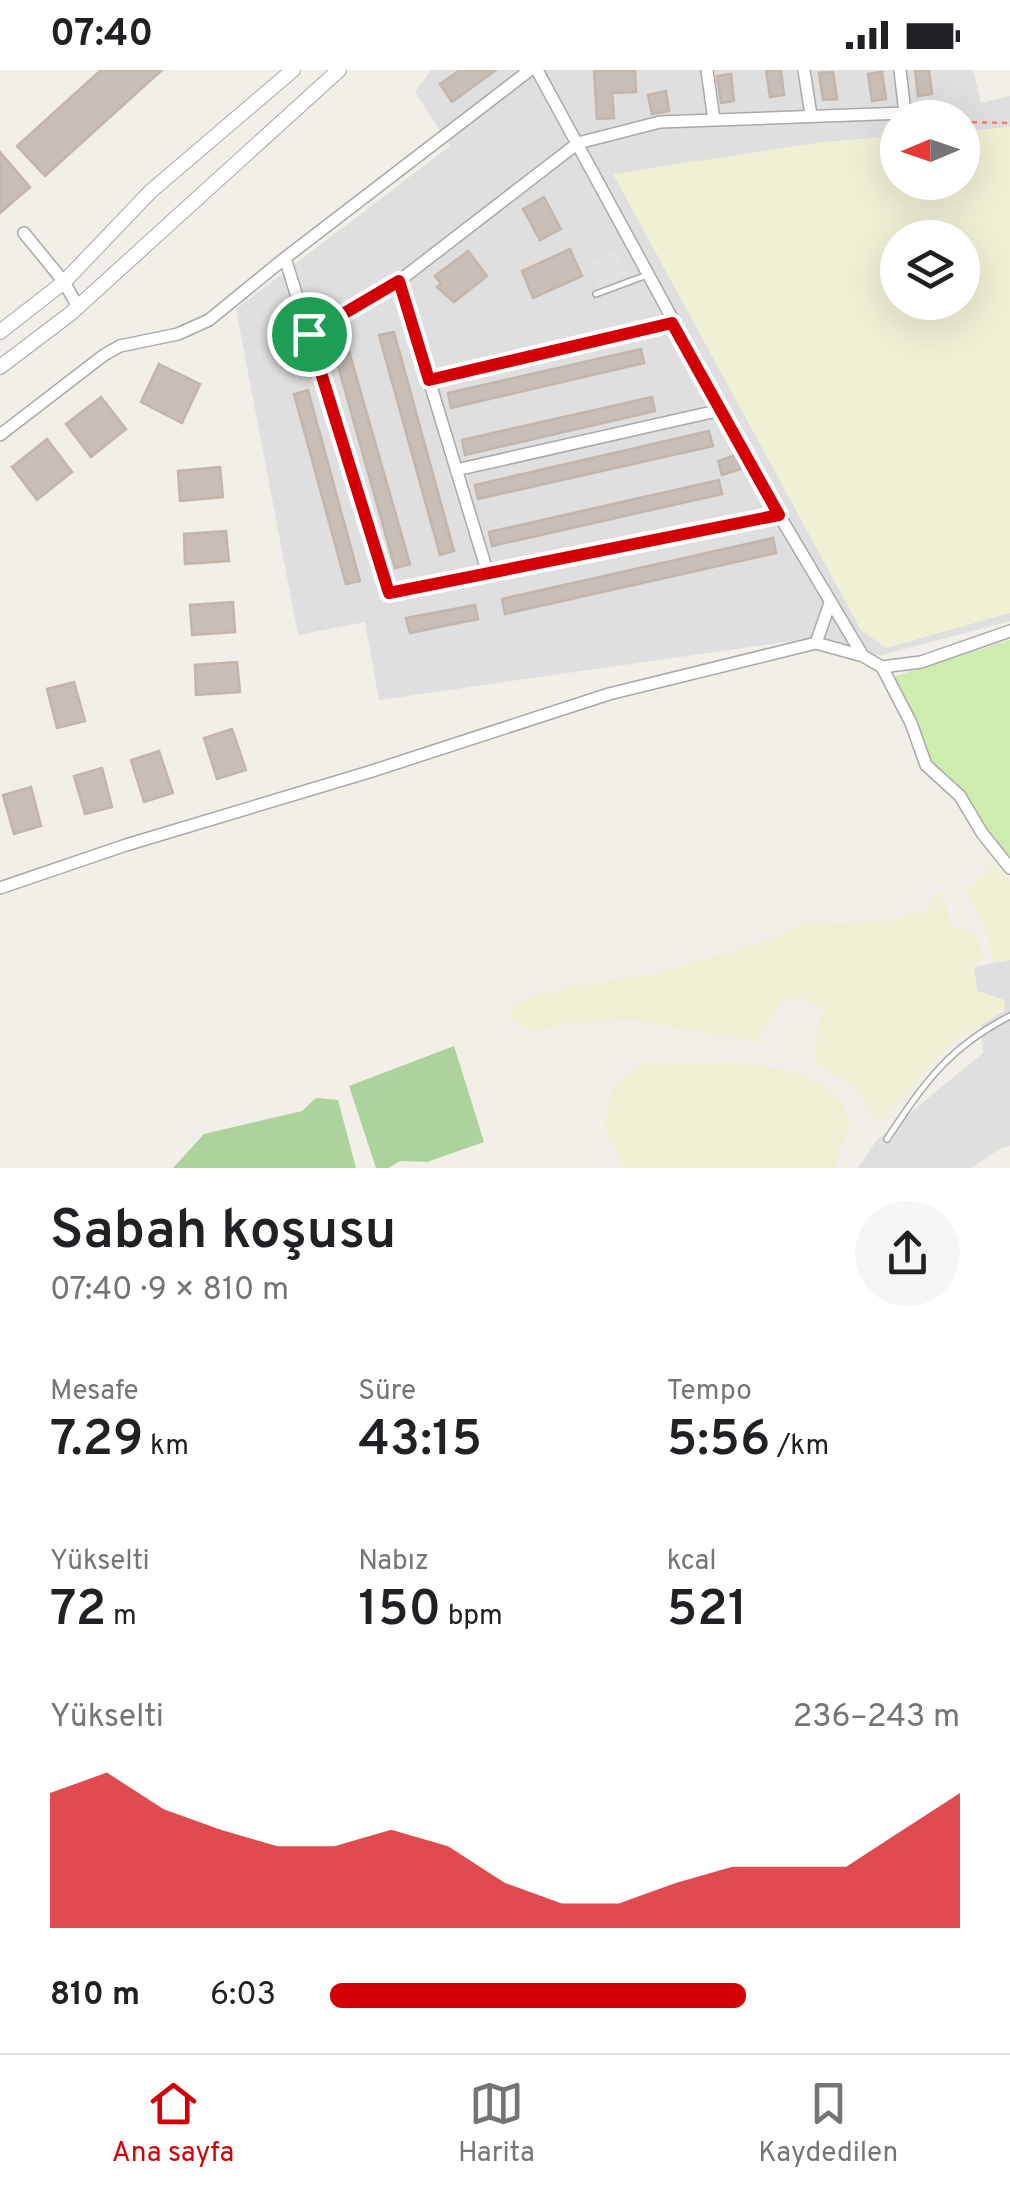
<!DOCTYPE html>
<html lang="tr">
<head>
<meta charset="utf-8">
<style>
  body { margin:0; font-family:Overpass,sans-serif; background:#f6f6f6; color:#202124; height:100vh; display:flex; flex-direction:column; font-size:38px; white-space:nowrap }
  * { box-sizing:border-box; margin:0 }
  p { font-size:32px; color:#757577 }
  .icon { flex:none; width:55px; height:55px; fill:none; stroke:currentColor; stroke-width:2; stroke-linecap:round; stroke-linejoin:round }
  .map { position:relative; height:1098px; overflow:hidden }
  .sheet { display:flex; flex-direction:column; background:#fff; flex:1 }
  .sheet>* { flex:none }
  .needle { width:65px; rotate:268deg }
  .tools { position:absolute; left:880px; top:30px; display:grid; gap:20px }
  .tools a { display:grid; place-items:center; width:100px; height:100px; border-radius:50%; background:#fff; box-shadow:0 10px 40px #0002; font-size:50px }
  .pin { position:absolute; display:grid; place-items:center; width:85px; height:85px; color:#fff; margin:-42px; border:5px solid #fff; border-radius:50%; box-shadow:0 2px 10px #0007 }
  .round { display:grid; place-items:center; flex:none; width:105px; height:105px; border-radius:52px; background:#f6f6f6 }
  .overview { display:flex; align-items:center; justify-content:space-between; height:170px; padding:0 50px }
  h1 { font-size:55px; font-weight:600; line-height:75px }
  .stats { display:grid; grid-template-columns:repeat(3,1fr); gap:15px; height:170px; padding:10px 50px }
  .stats div { display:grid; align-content:center }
  .stats b { font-size:50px; font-weight:600 }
  .stats small { font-size:28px; font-weight:400 }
  .stats p { font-size:28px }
  .chart { height:280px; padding:20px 50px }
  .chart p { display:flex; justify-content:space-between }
  .chart svg { width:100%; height:180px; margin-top:10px; fill:#d30005; opacity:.7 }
  ul { padding:0 50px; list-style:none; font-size:32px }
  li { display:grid; grid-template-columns:160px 120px 1fr; align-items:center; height:75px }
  li i { height:25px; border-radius:12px; background:#d30005 }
  .status { display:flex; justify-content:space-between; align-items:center; height:70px; padding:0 50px; background:#fff; direction:ltr }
  .status svg { height:28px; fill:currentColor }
  .tab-bar { display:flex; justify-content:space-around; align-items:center; height:140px; border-top:2px solid #e0e0e0; background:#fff; font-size:28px; color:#757577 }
  .tab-bar a { display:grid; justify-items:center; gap:5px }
  .tab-bar .active { color:#d30005 }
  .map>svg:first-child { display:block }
  .residential { fill:#e0dfdf; fill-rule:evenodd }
  .farmland { fill:#eff0d4; fill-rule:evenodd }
  .grass { fill:#ceecae }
  .forest { fill:#add29c }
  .parking { fill:#e2e2e2 }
  .building { fill:#c7beb7; stroke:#c4b5aa; stroke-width:2.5 }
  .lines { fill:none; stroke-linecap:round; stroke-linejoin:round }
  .service-casing { stroke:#a9a9a9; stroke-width:8 }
  .minor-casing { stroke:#a9a9a9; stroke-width:14 }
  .tertiary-casing { stroke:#a9a9a9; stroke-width:16 }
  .path { stroke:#fd7a6f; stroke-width:2.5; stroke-dasharray:5 5; stroke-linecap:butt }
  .service { stroke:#fff; stroke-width:5 }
  .minor { stroke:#fff; stroke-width:11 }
  .tertiary { stroke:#fff; stroke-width:14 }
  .route-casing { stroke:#fff; stroke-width:20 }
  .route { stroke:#d30005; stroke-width:12 }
</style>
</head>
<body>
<div class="status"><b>07:40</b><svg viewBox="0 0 49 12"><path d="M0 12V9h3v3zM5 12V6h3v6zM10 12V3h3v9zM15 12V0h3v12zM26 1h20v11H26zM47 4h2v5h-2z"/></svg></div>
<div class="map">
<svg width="1010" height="1098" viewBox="0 0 1010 1098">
  <rect width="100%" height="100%" fill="#f2eee8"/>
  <path class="residential" d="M431,0H973L981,33L1010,26V551L882,585L785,572L379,630L365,552L298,565L236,239L450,76L415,22ZM898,48H962V112H898ZM898,168H962V232H898Z
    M1010,890V1076L1001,1078L971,1098H858L876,1071L983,983L981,955L1004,941L977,922L974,897Z"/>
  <path class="farmland" d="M1010,57V543L886,578L861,560L613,104L822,72L897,66L898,112H962L963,61ZM898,168H962V232H898Z
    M998,790L1010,812V890L993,893L989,868L966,821Z
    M943,823L951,857L975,863L982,886L974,897L977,921L1005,930L1004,941L951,973L879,1053L855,1018L814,992L822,938L802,928L782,929L757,973L632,949L573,953L539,960L524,957L511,948V938L524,929L575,916L657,903L754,875L808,853L846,854L895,850L926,840L935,825Z
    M656,992L742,993L791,1001L823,1015L841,1032L850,1052L835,1098H622V1087L608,1067L605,1053L613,1019L642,993Z"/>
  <path class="grass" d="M1010,570V786L987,761L960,718L935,698L896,614V606Z"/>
  <path class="forest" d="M454,976L484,1072L427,1092L400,1091L389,1098H376L349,1016Z
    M316,1028L338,1030L356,1098H173L204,1064L302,1041Z"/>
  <path class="parking" d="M617,180L628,203L598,216L588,193Z"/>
  <path class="building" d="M101,0H162L45,106L17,76Z
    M460,0H496L452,32L440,14Z
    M594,0H635L636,22L612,23L614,48L597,49Z
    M766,0H781L784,25L770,27Z
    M915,0H929L932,24L918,26Z
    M833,2L837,29L823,30L819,3Z
    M882,2L886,29L872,31L868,4Z
    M731,4L734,31L721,33L717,6Z
    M666,21L669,41L652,44L648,25Z
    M0,82L30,117L0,143Z
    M544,127L561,159L540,170L523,139Z
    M570,179L582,206L533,228L522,201Z
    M468,181L487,206L454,232L437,217L441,214L435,206Z
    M394,262L454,481L440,485L379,265Z
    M347,274L410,494L395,498L333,278Z
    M641,279L644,293L451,338L448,323Z
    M159,294L200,314L182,353L141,332Z
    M308,320L360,511L346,514L294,324Z
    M101,327L126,359L91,387L66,354Z
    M652,327L655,341L465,385L462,370Z
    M709,361L713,376L478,429L475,415Z
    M47,369L72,402L37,430L12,397Z
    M736,385L741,399L722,405L718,391Z
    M220,397L223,427L180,431L178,401Z
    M719,410L722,424L492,476L489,462Z
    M226,461L229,491L185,494L184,464Z
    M773,468L776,483L505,544L502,529Z
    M233,532L235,562L192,565L190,535Z
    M475,535L478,549L410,563L406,548Z
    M237,592L240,622L196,625L195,595Z
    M74,612L85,651L57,658L47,619Z
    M232,659L246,700L217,709L204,668Z
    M159,681L173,723L144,732L131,690Z
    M102,698L112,737L85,744L74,706Z
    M31,717L41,756L14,764L3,725Z"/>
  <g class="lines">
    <defs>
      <path id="service" d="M596,224L647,205
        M887,1069C925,1012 948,978 1010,946"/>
      <path id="minor" d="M707,0L714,50
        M804,0L811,45
        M24,163L64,212L78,237
        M285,188L389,523L779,445L537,0
        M399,211L488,504
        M309,264L399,211L578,73L660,52L905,43L900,0
        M429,311L672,253
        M0,365L104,285L120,276L178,264L209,250L285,188L530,0
        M456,400L721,340
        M779,445L863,586L882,597L921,592L1010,561
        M816,573L830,533
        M882,597L911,653L926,695L960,726L982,763L1010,798
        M0,818L126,775L369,702L609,624L816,573L863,586"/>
      <path id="tertiary" d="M0,262L64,212L151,121L293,0
        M0,297L70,244L339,0"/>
    </defs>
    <use href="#service" class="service-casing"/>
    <use href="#minor" class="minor-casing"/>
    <use href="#tertiary" class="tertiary-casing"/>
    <path class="path" d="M962,52L1010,53"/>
    <use href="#service" class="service"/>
    <use href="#minor" class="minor"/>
    <use href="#tertiary" class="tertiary"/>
  </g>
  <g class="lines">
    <defs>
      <path id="route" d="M399,211L429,310L672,253L779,445L389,523L309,264Z"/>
    </defs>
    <use href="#route" class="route-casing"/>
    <use href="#route" class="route"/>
  </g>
</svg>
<div class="tools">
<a><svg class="needle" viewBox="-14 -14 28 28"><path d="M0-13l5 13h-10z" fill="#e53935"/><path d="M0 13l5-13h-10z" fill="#757577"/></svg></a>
<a><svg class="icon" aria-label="layers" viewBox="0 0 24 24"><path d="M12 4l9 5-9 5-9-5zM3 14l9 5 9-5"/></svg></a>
</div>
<div class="pin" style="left:309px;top:264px;background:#1e9e55"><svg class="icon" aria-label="arrive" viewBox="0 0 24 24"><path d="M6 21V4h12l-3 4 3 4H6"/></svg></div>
</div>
<section class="sheet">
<div class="overview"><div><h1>Sabah koşusu</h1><p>07:40 · 9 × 810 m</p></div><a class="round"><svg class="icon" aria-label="share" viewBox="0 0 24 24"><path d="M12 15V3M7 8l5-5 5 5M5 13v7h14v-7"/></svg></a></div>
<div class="stats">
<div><p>Mesafe</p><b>7.29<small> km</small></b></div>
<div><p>Süre</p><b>43:15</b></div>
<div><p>Tempo</p><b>5:56<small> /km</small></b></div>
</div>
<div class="stats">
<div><p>Yükselti</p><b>72<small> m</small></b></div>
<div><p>Nabız</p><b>150<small> bpm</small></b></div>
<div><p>kcal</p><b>521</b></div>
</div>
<div class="chart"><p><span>Yükselti</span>236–243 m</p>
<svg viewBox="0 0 160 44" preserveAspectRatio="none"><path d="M0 44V11L10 6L20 15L30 20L40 24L50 24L60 20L70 24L80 33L90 38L100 38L110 33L120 29L130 29L140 29L150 20L160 11V44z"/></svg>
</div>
<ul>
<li><b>810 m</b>6:03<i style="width:66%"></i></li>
</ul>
</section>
<nav class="tab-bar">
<a class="active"><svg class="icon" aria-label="home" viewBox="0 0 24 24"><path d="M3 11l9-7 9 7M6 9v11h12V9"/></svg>Ana sayfa</a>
<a><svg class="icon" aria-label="map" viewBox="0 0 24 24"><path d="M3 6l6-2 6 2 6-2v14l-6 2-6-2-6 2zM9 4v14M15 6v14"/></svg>Harita</a>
<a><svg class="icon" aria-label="saved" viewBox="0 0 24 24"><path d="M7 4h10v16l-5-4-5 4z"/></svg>Kaydedilen</a>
</nav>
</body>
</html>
